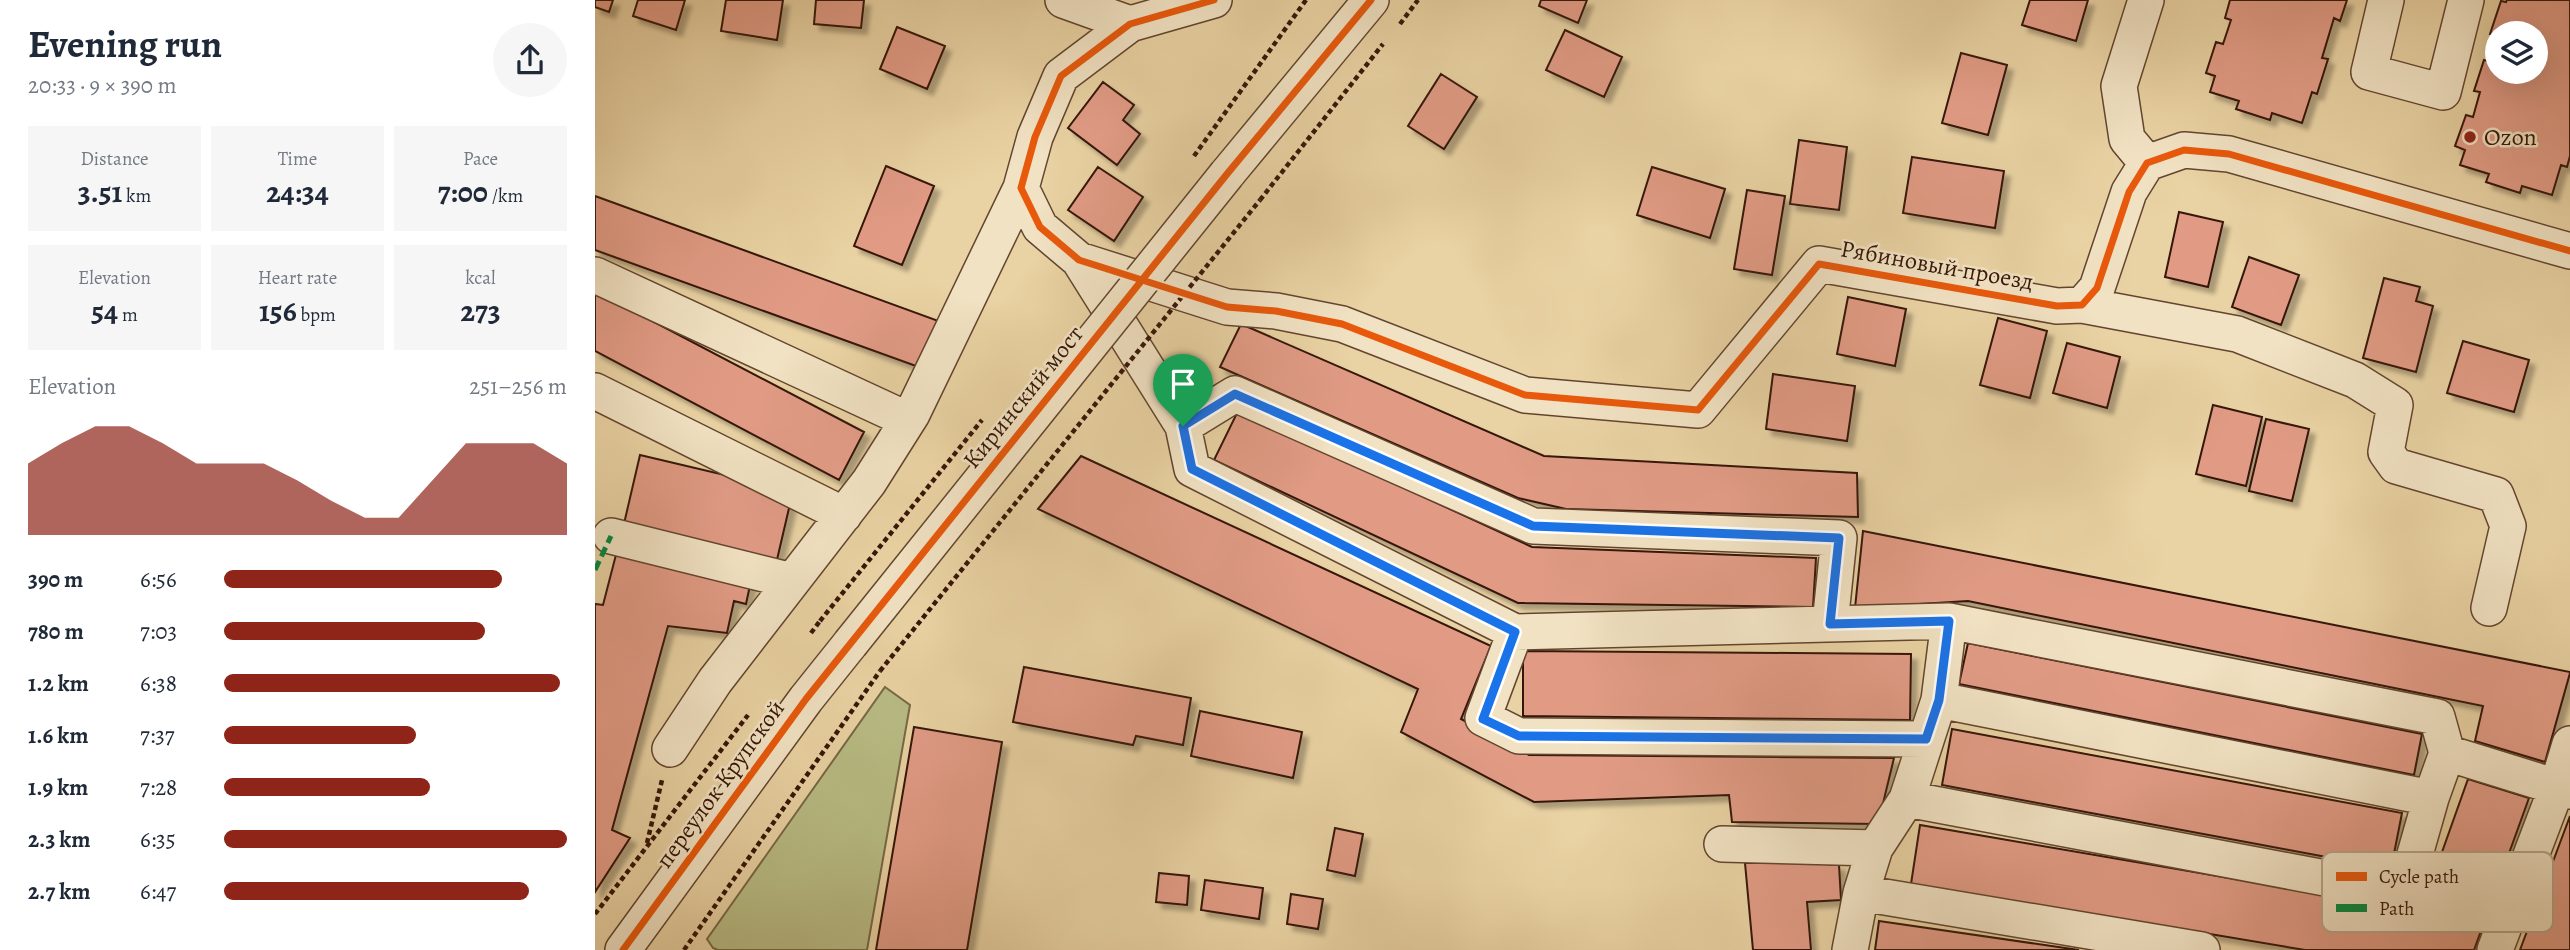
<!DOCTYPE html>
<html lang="en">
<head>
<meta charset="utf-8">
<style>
  body { margin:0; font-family:Alegreya,serif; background:#f6f6f7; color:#1f2937; height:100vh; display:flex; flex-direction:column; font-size:26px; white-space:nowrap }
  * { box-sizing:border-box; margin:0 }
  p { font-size:23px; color:#747a83 }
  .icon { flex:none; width:38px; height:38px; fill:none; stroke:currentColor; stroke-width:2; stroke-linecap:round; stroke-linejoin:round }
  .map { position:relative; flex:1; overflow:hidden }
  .sheet { display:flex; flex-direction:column; background:#fff; width:595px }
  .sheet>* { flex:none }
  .controls { position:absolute; left:1890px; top:21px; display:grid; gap:14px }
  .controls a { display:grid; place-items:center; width:63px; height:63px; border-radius:50%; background:#fff; box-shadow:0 7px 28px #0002; font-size:35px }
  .pin { position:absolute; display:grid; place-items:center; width:60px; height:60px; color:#fff; margin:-72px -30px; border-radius:50% 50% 50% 0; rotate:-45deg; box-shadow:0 0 7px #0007 }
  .pin .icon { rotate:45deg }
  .round { display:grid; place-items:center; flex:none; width:74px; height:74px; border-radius:37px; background:#f6f6f7 }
  .overview { display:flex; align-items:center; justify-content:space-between; height:119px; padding:0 28px }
  h1 { font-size:38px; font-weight:700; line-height:52px }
  .stats { display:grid; grid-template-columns:repeat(3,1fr); gap:10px; height:119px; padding:7px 28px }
  .stats div { display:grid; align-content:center; border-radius:0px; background:#f6f6f7; text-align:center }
  .stats b { font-size:30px; font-weight:700 }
  .stats small { font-size:19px; font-weight:400 }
  .stats p { font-size:19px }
  .chart { height:196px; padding:14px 28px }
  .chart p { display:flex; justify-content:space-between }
  .chart svg { width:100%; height:126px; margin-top:7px; fill:#8f2418; opacity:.7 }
  ul { padding:0 28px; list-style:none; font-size:23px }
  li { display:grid; grid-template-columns:112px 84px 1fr; align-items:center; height:52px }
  li i { height:18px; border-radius:9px; background:#8f2418 }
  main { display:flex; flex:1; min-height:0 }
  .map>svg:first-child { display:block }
  .green { fill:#b8bb84; stroke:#776846; stroke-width:2 }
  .building { fill:#e19b85; stroke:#361608; stroke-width:2; filter:url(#shadow) }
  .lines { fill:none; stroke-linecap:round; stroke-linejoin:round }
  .minor-casing { stroke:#63452f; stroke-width:38 }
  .path { stroke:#361608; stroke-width:4.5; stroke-dasharray:5 3.5; stroke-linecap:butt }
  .minor { stroke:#f1e2c3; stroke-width:35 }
  .minor-bridge-casing { stroke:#63452f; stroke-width:38; stroke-linecap:butt }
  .path-bridge { stroke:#361608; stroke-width:4.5; stroke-dasharray:5 3.5; stroke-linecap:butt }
  .minor-bridge { stroke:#f1e2c3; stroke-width:35 }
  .quiet { stroke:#00873e; stroke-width:5; stroke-dasharray:10 5; stroke-linecap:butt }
  .cycleway-casing { stroke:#f1e2c3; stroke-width:11 }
  .cycleway { stroke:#e8590c; stroke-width:7 }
  .route-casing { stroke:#fff; stroke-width:14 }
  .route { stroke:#1a73e8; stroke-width:9 }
  .poi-dot { fill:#8f2418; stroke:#f1e2c3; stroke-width:2.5 }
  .labels { text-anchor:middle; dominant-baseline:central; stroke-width:5; stroke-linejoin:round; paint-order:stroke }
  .poi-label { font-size:24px; fill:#361608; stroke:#f1e2c3; text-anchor:start }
  .street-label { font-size:24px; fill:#361608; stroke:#f1e2c3 }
  .key { fill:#f1e2c3; stroke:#b9a58b; stroke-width:2 }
  .key-label { font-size:19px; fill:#361608 }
</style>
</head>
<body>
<main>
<section class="sheet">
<div class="overview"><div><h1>Evening run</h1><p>20:33 · 9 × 390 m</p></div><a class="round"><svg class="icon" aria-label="share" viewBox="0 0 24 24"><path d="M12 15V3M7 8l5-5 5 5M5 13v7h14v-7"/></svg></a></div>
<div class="stats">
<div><p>Distance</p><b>3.51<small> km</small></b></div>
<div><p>Time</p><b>24:34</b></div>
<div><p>Pace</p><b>7:00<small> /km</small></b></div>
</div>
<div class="stats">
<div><p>Elevation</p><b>54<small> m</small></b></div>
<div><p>Heart rate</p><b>156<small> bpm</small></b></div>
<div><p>kcal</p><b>273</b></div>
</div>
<div class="chart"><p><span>Elevation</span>251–256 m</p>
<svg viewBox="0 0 160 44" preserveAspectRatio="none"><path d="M0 44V19L10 12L20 6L30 6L40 12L50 19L60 19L70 19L80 25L90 32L100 38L110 38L120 25L130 12L140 12L150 12L160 19V44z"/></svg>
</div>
<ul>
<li><b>390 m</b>6:56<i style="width:81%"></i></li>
<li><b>780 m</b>7:03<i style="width:76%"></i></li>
<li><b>1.2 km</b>6:38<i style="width:98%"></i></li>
<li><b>1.6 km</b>7:37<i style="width:56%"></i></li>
<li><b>1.9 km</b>7:28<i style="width:60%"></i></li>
<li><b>2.3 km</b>6:35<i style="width:100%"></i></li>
<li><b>2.7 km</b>6:47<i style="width:89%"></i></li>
</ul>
</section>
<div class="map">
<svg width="1975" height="950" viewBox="0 0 1975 950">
  <defs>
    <filter id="shadow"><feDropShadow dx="6" dy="6" stdDeviation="2" flood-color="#0004"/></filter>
  </defs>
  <rect width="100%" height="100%" fill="#e9d2a3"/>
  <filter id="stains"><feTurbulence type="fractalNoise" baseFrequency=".00286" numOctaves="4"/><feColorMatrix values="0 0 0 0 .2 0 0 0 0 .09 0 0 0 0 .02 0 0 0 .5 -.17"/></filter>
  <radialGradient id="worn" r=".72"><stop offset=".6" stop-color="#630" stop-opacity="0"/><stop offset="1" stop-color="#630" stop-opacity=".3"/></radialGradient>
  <path class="green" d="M290,687L315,705L272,950H123L118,948L112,939Z"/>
  <path class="building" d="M0,0H18L14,12L0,7Z
    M43,0H90L81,30L38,16Z
    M131,0H188L182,40L126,31Z
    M221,0H269L266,28L219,24Z
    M946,0H992L983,23L944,6Z
    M1435,0H1493L1481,41L1427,25Z
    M1635,0H1752L1745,21L1739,18L1727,58L1733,59L1722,94L1717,92L1707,123L1677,113L1675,120L1641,109L1644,101L1615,92L1620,76L1611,73L1621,42L1628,44L1636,20L1630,18Z
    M1912,0H1975V156L1972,167L1966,165L1957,195L1927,186L1925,193L1891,182L1894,174L1865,165L1870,150L1860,146L1871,115L1878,117L1885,92L1879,91L1889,60L1894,61L1902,37V72H1941V33H1902V36L1895,34L1906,1L1911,2Z
    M302,27L350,46L332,89L285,69Z
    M970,30L1027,57L1009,97L951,70Z
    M1366,53L1412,65L1393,135L1347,123Z
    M846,74L882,97L849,149L813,126Z
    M508,82L539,105L528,120L545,134L522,165L473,128Z
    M1204,140L1252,147L1244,210L1195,204Z
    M1317,157L1409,171L1400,228L1308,213Z
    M291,166L339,186L307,265L259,246Z
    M503,167L548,197L519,241L473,210Z
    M1057,167L1130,189L1115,238L1042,215Z
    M1152,190L1190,196L1177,275L1139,269Z
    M0,196L349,323L332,370L0,250Z
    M1584,212L1628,222L1613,287L1570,277Z
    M1654,257L1704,275L1686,325L1637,307Z
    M1789,278L1825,287L1821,301L1838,306L1821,372L1768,358Z
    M0,291L269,432L244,480L0,351Z
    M1253,297L1311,309L1300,366L1242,354Z
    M1403,318L1452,331L1435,398L1385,385Z
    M646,324L949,456L1262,473L1263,517L971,509L923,498L625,367Z
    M1868,341L1934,360L1919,412L1852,393Z
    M1472,343L1525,357L1512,408L1458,393Z
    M1178,374L1260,386L1252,441L1171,429Z
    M1618,405L1667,417L1651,486L1601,474Z
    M643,411L937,547L1221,558L1218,607L923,603L619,460Z
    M1671,419L1714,429L1697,501L1654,491Z
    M45,455L198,491L181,564L28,528Z
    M486,456L896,646L866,719L934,755L1299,758L1283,824L1137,822L1134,795L939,802L806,732L823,689L443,509Z
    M1268,531L1975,672V673L1950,762L1880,741L1888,706L1373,601L1260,608Z
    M23,547L157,576L151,604L139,601L132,633L73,626L17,830L35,838L0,892V604L8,605Z
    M1373,643L1827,734L1819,775L1364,684Z
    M928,651L1316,654L1315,720L928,716Z
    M429,667L596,698L588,745L541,736L538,745L418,722Z
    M605,711L707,732L698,778L596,756Z
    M319,727L407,742L372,950H281Z
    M1357,729L1807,813L1796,869L1347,785Z
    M1873,779L1934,798L1879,950H1710L1316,884L1325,825L1826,911Z
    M1975,816V950H1925Z
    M740,828L768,834L760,876L732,870Z
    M1200,862L1244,865L1246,900L1212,902L1216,950H1158L1150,863Z
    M564,873L594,876L592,905L561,902Z
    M610,880L668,888L664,919L606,910Z
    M696,894L728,899L723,929L692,924Z
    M1284,921L1484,950H1280Z"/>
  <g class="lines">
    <defs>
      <path id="minor" d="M468,0L535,24
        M619,0L535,24L466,76L440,137L426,188L445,227L484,260L632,307L681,311L747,324L930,395L1103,410L1224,264L1462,306L1487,305L1502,288L1534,192L1552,163L1589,150L1634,154L1975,251
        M1551,0L1524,86L1532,139L1552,163
        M1791,0L1774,72L1848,92L1871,0
        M632,174L776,0
        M484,260L588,426L597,469L920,632L1354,621L1842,717L1852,753L1975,791
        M0,275L313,420
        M1487,305L1642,334L1760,380L1800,405L1791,452L1801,466L1901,495L1913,526L1894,608
        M0,391L249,515
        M588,426L640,394L938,526L1244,538L1235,624
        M16,536L197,581
        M920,632L888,718L924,736L1331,739
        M1344,700L1836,798
        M75,749L120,681L274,482L317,414L426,188
        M1312,799L1809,893L1836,798L1852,753
        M1127,844L1280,848
        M1266,893L1607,950
        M28,950L211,699L255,644
        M1255,950L1266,893L1280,848L1312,799L1344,700L1354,621
        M1900,950L1962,787L1975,744"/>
    </defs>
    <use href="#minor" class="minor-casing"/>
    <path class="path" d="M805,24L823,0
      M599,156L711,0
      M665,200L788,44
      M216,633L225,621
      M52,843L67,780
      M0,914L153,715
      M89,950L285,671"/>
    <use href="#minor" class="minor"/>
    <defs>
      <path id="minor-bridge" d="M255,644L632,174"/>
    </defs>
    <use href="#minor-bridge" class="minor-bridge-casing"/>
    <path class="path-bridge" d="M225,621L387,420
      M285,671L665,200"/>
    <use href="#minor-bridge" class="minor-bridge"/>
    <path class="quiet" d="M0,570L16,536"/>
    <defs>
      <path id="cycleway" d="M619,0L535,24L466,76L440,137L426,188L445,227L484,260L632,307L681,311L747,324L930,395L1103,410L1224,264L1462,306L1487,305L1502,288L1534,192L1552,163L1589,150L1634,154L1975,251
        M28,950L211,699L632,174L776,0"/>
    </defs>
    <use href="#cycleway" class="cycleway-casing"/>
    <use href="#cycleway" class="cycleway"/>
  </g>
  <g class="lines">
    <defs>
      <path id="route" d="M640,394L938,526L1244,538L1235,624L1354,621L1344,700L1331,739L924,736L888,719L920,632L597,469L588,426Z"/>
    </defs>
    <use href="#route" class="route-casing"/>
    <use href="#route" class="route"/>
  </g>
  <circle class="poi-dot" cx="1875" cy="137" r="7"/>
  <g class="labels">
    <g class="poi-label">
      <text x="1889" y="137">Ozon</text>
    </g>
    <g class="street-label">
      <text transform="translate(1342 265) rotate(10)">Рябиновый проезд</text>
      <text transform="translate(428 397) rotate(-51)">Киринский мост</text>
      <text transform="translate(125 784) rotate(-54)">переулок Крупской</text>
    </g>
  </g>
  <rect x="1727" y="852" width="231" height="80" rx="10" class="key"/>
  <rect x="1741" y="872" width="31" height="9" fill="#e8590c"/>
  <rect x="1741" y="904" width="31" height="8" fill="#00873e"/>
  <g class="key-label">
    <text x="1784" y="883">Cycle path</text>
    <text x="1784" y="915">Path</text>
  </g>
  <rect width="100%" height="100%" filter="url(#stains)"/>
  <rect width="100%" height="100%" fill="url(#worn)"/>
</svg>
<div class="controls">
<a><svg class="icon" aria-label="layers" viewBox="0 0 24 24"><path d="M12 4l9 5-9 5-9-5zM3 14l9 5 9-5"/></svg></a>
</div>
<div class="pin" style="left:588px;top:426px;background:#1e9e55"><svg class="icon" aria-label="arrive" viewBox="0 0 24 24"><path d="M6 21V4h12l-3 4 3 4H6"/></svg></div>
</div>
</main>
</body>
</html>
